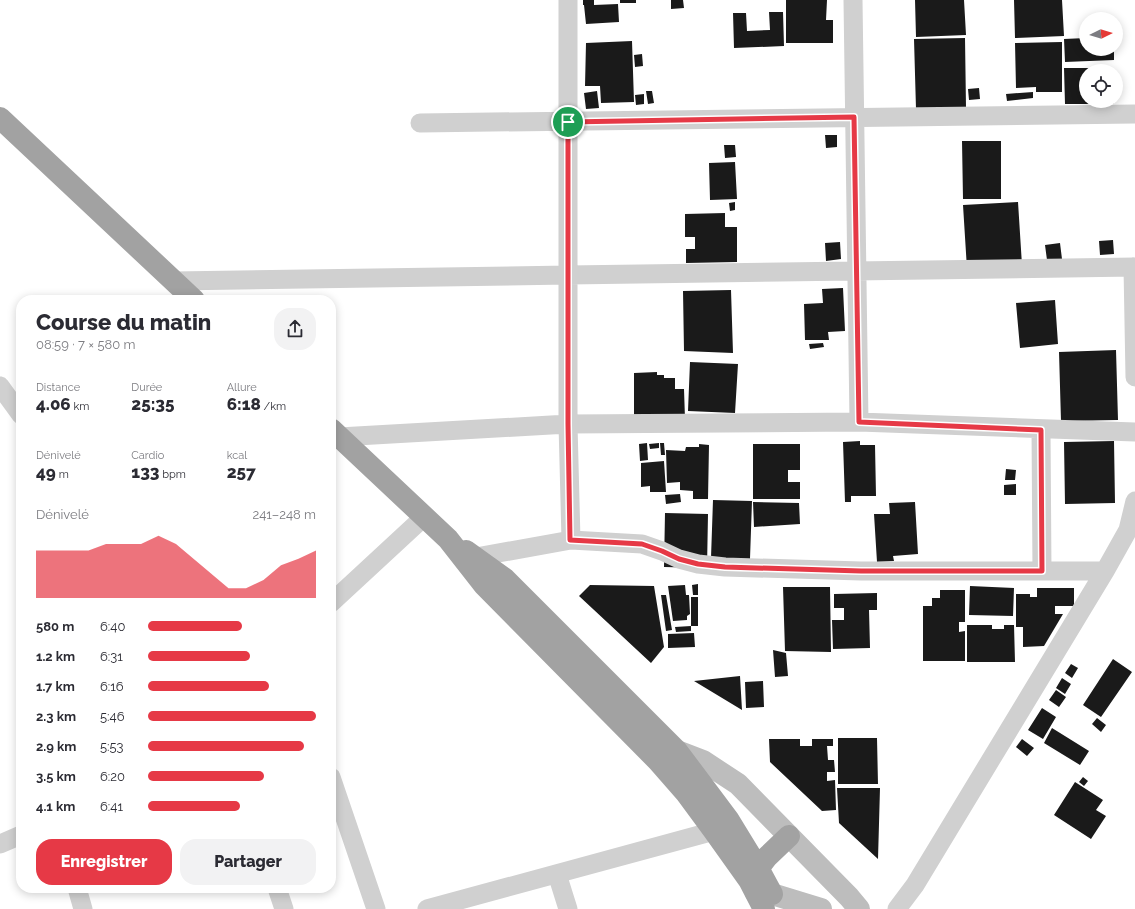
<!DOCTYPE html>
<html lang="fr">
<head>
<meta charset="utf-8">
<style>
  body { margin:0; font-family:Raleway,sans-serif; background:#f2f2f3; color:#2b2b33; height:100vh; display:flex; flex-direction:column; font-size:15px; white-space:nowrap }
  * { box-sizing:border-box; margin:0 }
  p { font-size:13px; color:#7c7c81 }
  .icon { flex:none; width:22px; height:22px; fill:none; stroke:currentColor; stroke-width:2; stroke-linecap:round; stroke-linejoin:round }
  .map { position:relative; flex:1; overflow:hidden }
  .side { position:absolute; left:16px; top:295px; width:320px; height:598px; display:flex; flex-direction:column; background:#fff; border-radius:16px; box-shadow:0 2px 10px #0003 }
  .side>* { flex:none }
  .needle { width:26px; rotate:85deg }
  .buttons { position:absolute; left:1079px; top:12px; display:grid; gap:8px }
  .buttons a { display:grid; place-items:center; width:44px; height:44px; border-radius:50%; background:#fff; box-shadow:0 2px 10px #0003; font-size:20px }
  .pin { position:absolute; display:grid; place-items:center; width:34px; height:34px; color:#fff; margin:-17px; border:2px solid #fff; border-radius:50%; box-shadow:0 1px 4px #0007 }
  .round { display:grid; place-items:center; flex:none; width:42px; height:42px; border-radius:16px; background:#f2f2f3 }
  .overview { display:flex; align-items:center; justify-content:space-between; height:68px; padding:0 20px }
  h1 { font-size:22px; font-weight:800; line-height:30px }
  .stats { display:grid; grid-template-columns:repeat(3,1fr); gap:6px; height:68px; padding:4px 20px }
  .stats div { display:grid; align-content:center }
  .stats b { font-size:17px; font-weight:800 }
  .stats small { font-size:11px; font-weight:400 }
  .stats p { font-size:11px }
  .chart { height:112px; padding:8px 20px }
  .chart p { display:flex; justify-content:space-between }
  .chart svg { width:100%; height:72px; margin-top:4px; fill:#e63946; opacity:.7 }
  .cta { display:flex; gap:8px; margin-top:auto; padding:8px 20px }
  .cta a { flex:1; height:46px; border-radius:16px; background:#e63946; color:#fff; font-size:16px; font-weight:800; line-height:46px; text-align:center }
  .cta a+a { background:#f2f2f3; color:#2b2b33 }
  ul { padding:0 20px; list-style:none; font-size:13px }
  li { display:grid; grid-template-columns:64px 48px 1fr; align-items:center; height:30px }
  li i { height:10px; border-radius:5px; background:#e63946 }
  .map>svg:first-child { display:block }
  .building { fill:#1a1a1a }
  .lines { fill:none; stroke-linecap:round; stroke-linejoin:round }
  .minor { stroke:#d0d0d0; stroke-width:19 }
  .secondary { stroke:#bdbdbd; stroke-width:22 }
  .trunk { stroke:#a2a2a2; stroke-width:22 }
  .route-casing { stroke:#fff; stroke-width:8 }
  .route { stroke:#e63946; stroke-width:5 }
</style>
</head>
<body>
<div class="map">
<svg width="1135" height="909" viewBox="0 0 1135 909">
  <rect width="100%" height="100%" fill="#fff"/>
  <path class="building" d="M583,0H594V5L618,4L619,22L586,24L584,5H589H583Z
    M620,0H636V3H620Z
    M671,0H683L684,8L671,9Z
    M786,0H827L826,20H833V43H786Z
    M915,0H964L966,35L916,37Z
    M1014,0H1062L1064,36L1015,38Z
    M769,12H783L784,46L734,48L733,13H746L747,31L770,30Z
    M965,38L966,108L916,109L914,39Z
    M1086,38V49H1114V60L1065,62L1064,39Z
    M632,41L634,102L601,103L600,86H585L586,43Z
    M1062,42V92H1036V87L1016,88L1015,43Z
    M642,54L643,66L635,67L634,55Z
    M1064,68H1112V71H1086V101H1114V104H1065Z
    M979,88L980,99L969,100L968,89Z
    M597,91L599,108L586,109L584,93Z
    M646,91H652L654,103L648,104Z
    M1033,92V98L1007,101L1006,94Z
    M644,94V104L636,105L635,95Z
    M825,135H837V147L826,148Z
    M962,141H1001V199H963Z
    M724,145H735L736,157L725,158Z
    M735,162L737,199L710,200L709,163Z
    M735,202V210L730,211L729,203Z
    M1018,202L1022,265L967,269L963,205Z
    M725,213V227H737V262L686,263V249H695V237H685V214Z
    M1113,240L1114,254L1100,255L1099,241Z
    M840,242L841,259L826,261L825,243Z
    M1060,243L1062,259L1047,260L1045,245Z
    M843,288L845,331L828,332L829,340H805L804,304L823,303L822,289Z
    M731,290L733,353L684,351L683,291Z
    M1055,300L1058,344L1020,348L1016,303Z
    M823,343L824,347L810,349L809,344Z
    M1116,350L1118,420L1061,421L1059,352Z
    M690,362L738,364L735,413L688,411Z
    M657,372V375H664V378H675V389H684L685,419H634V373Z
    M860,441V445H875L876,496H851V502H845L843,442Z
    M1114,441L1115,503L1065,504L1064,442Z
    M647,443L648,460L640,461L639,444Z
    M659,443V448L650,449L649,444Z
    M660,443H664L665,455H661Z
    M699,444L709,445L708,499H693V491L680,490V482L667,483L666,450L685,451L686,447H699Z
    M753,444H800V470H788V482H800V499H753Z
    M664,461L666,492H650V486L641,487V463Z
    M1006,469L1016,470L1015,480H1005Z
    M1016,484V495H1004V485Z
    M680,494L681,502L666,504L665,495Z
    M713,500L752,501L750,559L711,558Z
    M753,502L799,503L800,524L754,527Z
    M915,502L918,554L893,556L894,561L877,562L874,514H890L889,503Z
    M665,513L708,514L707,568L664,567Z
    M698,584V595H693L692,585Z
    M590,585L654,586L664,647L651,663L579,596Z
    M685,585L686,595H689L690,614L687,616V620L673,621L668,586Z
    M970,586L1014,588L1013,616L969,615Z
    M783,587H830L831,652L785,651Z
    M1037,588H1074V606H1055V614H1063L1044,646L1023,647V627H1016V594H1030V597H1037Z
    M940,590H965V622H959V632L965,631V661H923V606H932V598H940Z
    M877,593V610H869L870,648L833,649L832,620H844V608H834V594Z
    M661,595H666L672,630L666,631Z
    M691,597H698V626H691Z
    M967,625H992V629H1004V625H1014L1015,662H967Z
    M691,626V631L676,632L675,627Z
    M694,633L695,647L668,648V634Z
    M773,650L786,653L788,676L775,677Z
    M1113,659L1132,672L1101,717L1083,705Z
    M1071,664L1078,668L1072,678L1065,673Z
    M740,676L742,710L694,681Z
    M1062,678L1071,684L1065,694L1056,688Z
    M763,681L764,707L746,708L745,682Z
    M1056,690L1066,697L1059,707L1049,700Z
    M1042,708L1056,717L1043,739L1028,730Z
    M1097,718L1106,725L1101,732L1092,724Z
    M1052,728L1089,751L1080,765L1044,743Z
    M838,738H877L878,784H838Z
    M769,739H800V746H812V739H833V746H827L828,760H834L835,772H827V781L835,780L836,810L822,811L770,762Z
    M1022,739L1034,748L1027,756L1016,747Z
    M1083,777L1088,781L1084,786L1079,782Z
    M1075,782L1103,800L1096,810L1106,816L1091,839L1054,815Z
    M837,788H880L878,859L839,823Z"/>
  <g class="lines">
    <path class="minor" d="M568,0V424L571,540
      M853,0L859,422
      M420,123L1135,114
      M1133,267L1135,377
      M174,281L568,275L1135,267
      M0,386L21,415
      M1041,430L1042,571
      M339,437L568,424L859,422L1135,432
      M465,559L571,540L642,544L662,551L679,559L698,564L725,567L861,571H1105
      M331,603L425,516
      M331,777L376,909
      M0,844L21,835
      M557,874L568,909
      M77,888L83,909
      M277,888L284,909
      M427,909L714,831
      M897,909L915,885L1105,571L1128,530L1135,501"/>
    <path class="secondary" d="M677,751L703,761L738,784L849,897L859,909
      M756,893L772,894L821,909"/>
    <path class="trunk" d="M0,118L194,300
      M331,429L448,539L484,585L658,761L686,793L714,831L749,880L764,909
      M466,551L505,579L677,751L728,819L758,868L772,894
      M750,879L767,857L789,836"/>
  </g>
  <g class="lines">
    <defs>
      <path id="route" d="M854,117L859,422L1041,430L1042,571H861L725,567L698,564L679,559L662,551L642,544L570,540L568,424V122Z"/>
    </defs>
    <use href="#route" class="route-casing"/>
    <use href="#route" class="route"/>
  </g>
</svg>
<div class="buttons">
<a><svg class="needle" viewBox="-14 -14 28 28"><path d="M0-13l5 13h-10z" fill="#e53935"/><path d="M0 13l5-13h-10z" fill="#7c7c81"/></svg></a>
<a><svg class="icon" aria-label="locate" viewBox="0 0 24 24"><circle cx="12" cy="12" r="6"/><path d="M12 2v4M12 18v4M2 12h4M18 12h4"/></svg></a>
</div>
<div class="pin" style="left:568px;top:122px;background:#1e9e55"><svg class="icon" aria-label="arrive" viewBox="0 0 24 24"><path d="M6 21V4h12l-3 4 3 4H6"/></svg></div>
<section class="side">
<div class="overview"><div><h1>Course du matin</h1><p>08:59 · 7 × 580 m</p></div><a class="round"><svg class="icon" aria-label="share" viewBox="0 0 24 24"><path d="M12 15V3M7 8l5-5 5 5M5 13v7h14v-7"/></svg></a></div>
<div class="stats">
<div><p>Distance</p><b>4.06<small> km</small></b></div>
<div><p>Durée</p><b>25:35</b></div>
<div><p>Allure</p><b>6:18<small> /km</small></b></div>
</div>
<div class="stats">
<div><p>Dénivelé</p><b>49<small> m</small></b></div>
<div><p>Cardio</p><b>133<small> bpm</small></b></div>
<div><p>kcal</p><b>257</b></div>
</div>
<div class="chart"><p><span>Dénivelé</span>241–248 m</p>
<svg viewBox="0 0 160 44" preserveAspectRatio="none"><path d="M0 44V15L10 15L20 15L30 15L40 11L50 11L60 11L70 6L80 11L90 20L100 29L110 38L120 38L130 33L140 24L150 20L160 15V44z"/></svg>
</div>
<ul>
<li><b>580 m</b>6:40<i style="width:56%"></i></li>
<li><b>1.2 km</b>6:31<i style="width:61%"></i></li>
<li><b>1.7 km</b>6:16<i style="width:72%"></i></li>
<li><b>2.3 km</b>5:46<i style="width:100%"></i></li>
<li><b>2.9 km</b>5:53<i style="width:93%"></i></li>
<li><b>3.5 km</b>6:20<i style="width:69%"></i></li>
<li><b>4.1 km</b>6:41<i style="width:55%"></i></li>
</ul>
<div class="cta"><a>Enregistrer</a><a>Partager</a></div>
</section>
</div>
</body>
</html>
